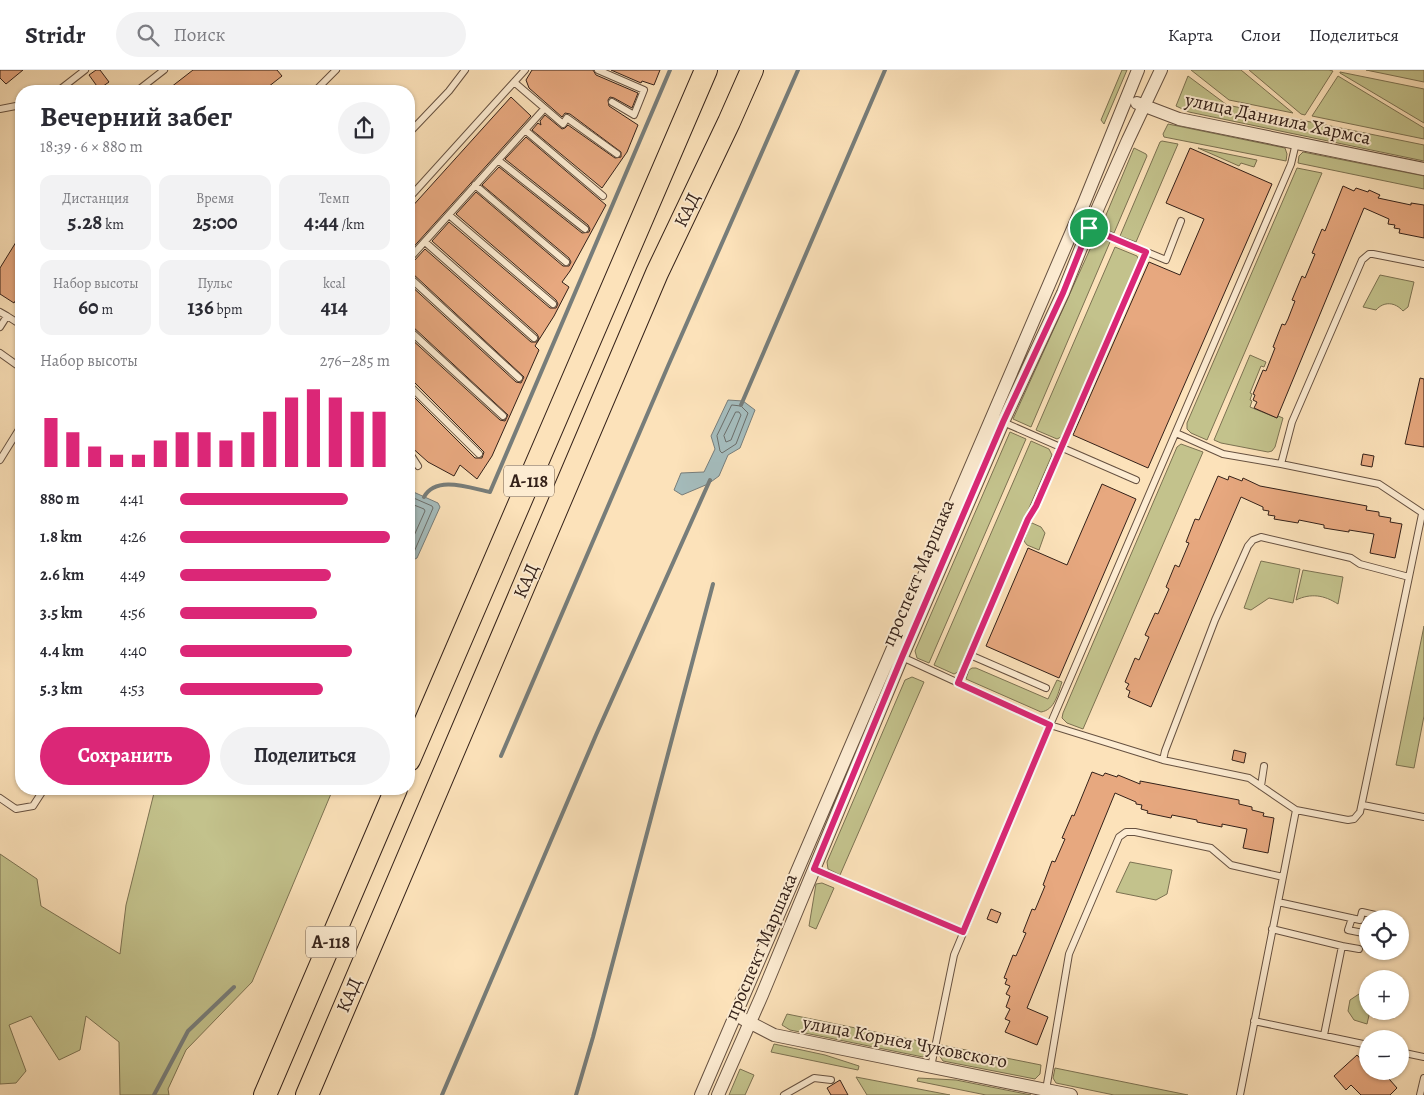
<!DOCTYPE html>
<html lang="ru">
<head>
<meta charset="utf-8">
<style>
  body { margin:0; font-family:Alegreya,serif; background:#f2f2f3; color:#2b2b33; height:100vh; display:flex; flex-direction:column; font-size:19px; white-space:nowrap }
  * { box-sizing:border-box; margin:0 }
  p { font-size:16px; color:#7c7c81 }
  .icon { flex:none; width:28px; height:28px; fill:none; stroke:currentColor; stroke-width:2; stroke-linecap:round; stroke-linejoin:round }
  .map { position:relative; flex:1; overflow:hidden }
  .drawer { position:absolute; left:15px; top:15px; width:400px; height:710px; display:flex; flex-direction:column; background:#fff; border-radius:20px; box-shadow:0 1px 4px #0004 }
  .drawer>* { flex:none }
  .fabs { position:absolute; left:1359px; top:840px; display:grid; gap:10px }
  .fabs a { display:grid; place-items:center; width:50px; height:50px; border-radius:50%; background:#fff; box-shadow:0 1px 4px #0004; font-size:25px }
  .pin { position:absolute; display:grid; place-items:center; width:42px; height:42px; color:#fff; margin:-21px; border:2px solid #fff; border-radius:50%; box-shadow:0 1px 5px #0007 }
  .round { display:grid; place-items:center; flex:none; width:52px; height:52px; border-radius:26px; background:#f2f2f3 }
  .summary { display:flex; align-items:center; justify-content:space-between; height:85px; padding:0 25px }
  h1 { font-size:28px; font-weight:600; line-height:38px }
  .metrics { display:grid; grid-template-columns:repeat(3,1fr); gap:8px; height:85px; padding:5px 25px }
  .metrics div { display:grid; align-content:center; border-radius:12px; background:#f2f2f3; text-align:center }
  .metrics b { font-size:21px; font-weight:600 }
  .metrics small { font-size:14px; font-weight:400 }
  .metrics p { font-size:14px }
  .chart { height:140px; padding:10px 25px }
  .chart p { display:flex; justify-content:space-between }
  .chart svg { width:100%; height:90px; margin-top:5px; stroke:#db2777; stroke-width:6 }
  .cta { display:flex; gap:10px; margin-top:auto; padding:10px 25px }
  .cta a { flex:1; height:58px; border-radius:30px; background:#db2777; color:#fff; font-size:20px; font-weight:600; line-height:58px; text-align:center }
  .cta a+a { background:#f2f2f3; color:#2b2b33 }
  ul { padding:0 25px; list-style:none; font-size:16px }
  li { display:grid; grid-template-columns:80px 60px 1fr; align-items:center; height:38px }
  li i { height:12px; border-radius:6px; background:#db2777 }
  header { display:flex; align-items:center; gap:30px; box-sizing:border-box; height:70px; padding:0 25px; background:#fff; border-bottom:1px solid #e1e1e2 }
  header strong { font-size:24px }
  nav { display:flex; gap:28px; margin-inline-start:auto; font-size:18px }
  .search { width:350px; height:45px; background:#f2f2f3; display:flex; align-items:center; gap:12px; box-sizing:border-box; padding:0 18px; border-radius:28px; color:#7c7c81; font-size:19px }
  .map>svg:first-child { display:block }
  .green { fill:#c3c28c; stroke:#7c7252 }
  .water { fill:#a4bbbb; stroke:#777d7a }
  .lines { fill:none; stroke-linecap:round; stroke-linejoin:round }
  .shore { stroke:#6c6e6a; stroke-width:1 }
  .stream { stroke:#777d7a; stroke-width:4 }
  .building { fill:#e7a87f; stroke:#342119 }
  .lane-casing { stroke:#665141; stroke-width:8 }
  .street-casing { stroke:#665141; stroke-width:14 }
  .highway-casing { stroke:#342119; stroke-width:24 }
  .lane { stroke:#fdecd2; stroke-width:6 }
  .street { stroke:#fdecd2; stroke-width:12 }
  .highway { stroke:#fce2ba; stroke-width:22 }
  .route-casing { stroke:#fff; stroke-width:10 }
  .route { stroke:#db2777; stroke-width:6 }
  .labels { text-anchor:middle; dominant-baseline:central; stroke-width:4; stroke-linejoin:round; paint-order:stroke }
  .shield { fill:#fdecd2; stroke:#705e50; stroke-width:1 }
  .shield-label { font-size:18px; font-weight:bold; fill:#342119 }
  .street-label { font-size:19px; fill:#342119; stroke:#fdecd2 }
</style>
</head>
<body>
<header>
<strong>Stridr</strong>
<div class="search"><svg class="icon" aria-label="search" viewBox="0 0 24 24"><circle cx="10" cy="10" r="6"/><path d="M15 15l6 6"/></svg>Поиск</div>
<nav><a>Карта</a><a>Слои</a><a>Поделиться</a></nav>
</header>
<div class="map">
<svg width="1424" height="1025" viewBox="0 0 1424 1025">
  <rect width="100%" height="100%" fill="#fce2ba"/>
  <filter id="stains"><feTurbulence type="fractalNoise" baseFrequency=".004" numOctaves="4"/><feColorMatrix values="0 0 0 0 .2 0 0 0 0 .09 0 0 0 0 .02 0 0 0 .5 -.17"/></filter>
  <radialGradient id="worn" r=".72"><stop offset=".6" stop-color="#630" stop-opacity="0"/><stop offset="1" stop-color="#630" stop-opacity=".3"/></radialGradient>
  <path class="green" d="M1122,0H1127L1104,54L1101,50Z
    M1191,0H1241L1293,43L1229,30Z
    M1249,0H1329L1333,1L1305,45L1301,44Z
    M1366,0H1424V12Z
    M1340,2L1424,19V53L1340,3Z
    M1188,6L1227,35L1424,75V91L1189,42L1176,36Z
    M1338,6L1424,58V69L1312,46Z
    M1168,54L1285,78L1287,84L1286,91L1164,67L1163,64Z
    M1162,71L1178,74L1136,172L1120,166L1160,72Z
    M1134,78L1146,84L1147,86L1114,163L1101,157Z
    M1198,78L1257,90L1254,97L1241,93L1239,96Z
    M1303,82L1424,106V119L1298,93L1299,86Z
    M1297,98L1322,103L1207,370L1191,363L1187,359V353Z
    M1096,166L1110,172L1031,357L1013,349Z
    M1115,177L1137,186L1139,190L1063,366L1057,369L1036,360Z
    M1380,205L1414,212L1408,237L1403,241C1395,232 1384,231 1376,240L1363,237Z
    M1250,285L1266,292L1264,297L1261,296L1250,323L1252,324L1250,330L1252,331L1250,337L1277,348L1278,346L1283,348L1275,377L1272,381L1268,382L1221,373L1214,370Z
    M1010,362L1026,369L929,593L917,588L915,581Z
    M1031,371L1049,379L1052,385L958,602L954,604L934,595Z
    M1181,374L1203,382L1083,659L1067,653L1062,648L1063,643L1177,377Z
    M1032,453L1041,457L1045,463L1039,480L1027,475L1024,471L1029,456Z
    M1261,491L1300,499L1293,533L1269,528L1251,540L1244,538Z
    M1303,500L1343,507L1338,534C1324,525 1311,523 1296,530Z
    M1424,556V646L1414,698L1396,695Z
    M972,598H976L1048,629L1057,610L1062,612C1058,623 1055,640 1041,642L966,609L969,600Z
    M912,607L924,612L840,805L828,799L827,792L905,610Z
    M155,719H333L252,912L186,980L168,1019L169,1025H120L119,972L86,946L80,980L59,990L31,946L9,955L26,1001L16,1013L0,1014V784L37,809L41,836L120,884L126,835Z
    M1130,792L1172,800L1167,824L1156,830L1116,822Z
    M822,813L834,818L816,859L809,856L816,814Z
    M1359,924H1367L1368,941H1370L1367,954L1354,950L1348,941L1350,930Z
    M787,944L929,973L928,982L923,987L790,960L782,955Z
    M774,974L825,985L859,996L858,1000L771,982Z
    M941,975L1041,995L1040,1004L1035,1009L943,991L939,985Z
    M1055,998L1188,1025H1114L1056,1013L1053,1008Z
    M740,999L754,1005L745,1025H729Z
    M856,1007L950,1025H867Z
    M918,1008L956,1010L1031,1025H986L917,1011Z"/>
  <path class="water" d="M728,330L743,331L755,340L740,378L728,385L719,406L708,414L682,425L674,420L681,403L704,402L715,379L711,366Z
    M409,420L438,433L440,437L417,488L413,490L409,488Z"/>
  <g class="lines">
    <path class="shore" d="M732,335L741,336L748,343L736,374L722,383L720,381L717,366Z
      M736,342H739L741,345L731,370L726,372L724,366Z
      M409,426L432,436L433,438L414,482L409,483
      M409,433L424,439L425,441L409,477"/>
    <path class="stream" d="M741,335L885,0
      M424,427C436,405 470,418 490,422L670,0
      M501,686L668,296L798,0
      M154,1025L188,961L234,917
      M442,1025L596,665L710,410
      M576,1025L593,967L713,514"/>
  </g>
  <path class="building" d="M0,0H23L6,14L0,8Z
    M96,0H100L109,12L99,19L89,5Z
    M193,0H277L282,6L263,21H166Z
    M532,0H593L596,5L638,23L632,38L614,28L610,27L608,30L609,36L638,55L627,82L602,118L532,60L538,53L541,55L540,51L545,45L562,59L565,58L568,55L615,88L621,87V82L570,44L565,43L562,47L529,18L526,10Z
    M611,0H660L654,15L642,11L641,13Z
    M511,27L531,46L409,182V140Z
    M526,67L606,135L570,201L562,212L569,217L554,246L535,276L539,280L492,386L477,409L460,395L454,406L428,392L409,375V322L475,388H482L484,382L413,311L409,310V267L500,350L505,351L508,345L412,256L409,255V214L516,312L521,313L524,307L412,203L409,202V194L413,192L425,179L531,272H537L539,268L537,264L432,171L449,152L550,238H556L558,234L556,230L456,144L476,122L563,196H569L571,192L569,188L482,115L499,97L582,163L589,162L590,159L588,155L505,89Z
    M1190,78L1272,114L1148,398L1073,365L1149,192L1180,205L1204,149L1166,133Z
    M1343,116L1354,121L1356,118L1368,122L1369,120L1380,125L1378,128L1411,135V133L1424,135V168L1399,163L1400,159L1394,158L1395,155L1388,154L1389,149L1364,138L1277,348L1254,338L1257,332L1253,330L1255,325L1253,324L1263,300L1266,301L1275,278L1273,277L1282,254L1285,255L1288,249L1295,231L1292,230L1302,206L1305,208L1315,184L1312,183L1322,159L1325,161Z
    M21,164V221L14,233L0,224V198Z
    M1420,308L1424,309V377L1405,374Z
    M1363,384L1374,386L1372,397L1361,395Z
    M1218,406L1228,410L1229,406L1242,411L1243,408L1260,416L1367,436L1366,440L1379,442V446L1391,448L1390,452L1402,454L1395,488L1370,483L1374,464L1349,460V462L1324,458V455L1299,450L1298,453L1274,449L1275,446L1268,445L1269,441L1263,440V437L1241,427L1151,637L1128,627L1130,621L1126,619L1129,614L1125,612L1135,588L1139,590L1149,567L1145,565L1155,543L1158,544L1169,519L1166,517L1175,495L1179,497L1189,473L1186,472L1195,449L1199,450Z
    M1102,414L1136,429L1059,608L986,576L1028,478L1067,495Z
    M1234,680L1246,683L1244,693L1232,690Z
    M1092,702L1103,706L1105,703L1117,707L1118,705L1140,714V711L1239,730V734L1252,737V740L1264,743L1263,746L1274,748L1268,783L1243,778L1247,759L1222,754V757L1197,752V750L1172,745L1171,748L1147,743L1148,741L1141,739L1142,735L1136,734V732L1115,723L1027,938L1048,947L1037,975L1005,962L1010,951L1005,949L1010,939L1006,937L1010,926L1006,924L1010,916L1005,914L1007,909L1004,908L1013,885L1016,886L1026,863L1023,862L1032,839L1035,840L1045,816L1043,815L1052,791L1055,792L1065,769L1062,768L1072,745L1074,746Z
    M991,839L1001,843L997,853L987,849Z
    M1357,985L1368,997V1001H1382L1397,1018L1390,1025H1361L1351,1015L1346,1020L1334,1006Z
    M840,1010L848,1025H831L827,1018Z"/>
  <g class="lines">
    <defs>
      <path id="lane" d="M598,0L644,20L634,45L612,32
        M514,12L563,54L567,48L617,84
        M58,21L85,0
        M137,21L164,0
        M315,21L336,0
        M0,39L21,35
        M525,60L603,126
        M409,63L449,21L465,0
        M498,90L585,159
        M475,115L566,192
        M409,128L525,0
        M449,145L553,234
        M1089,158L1166,190L1181,151
        M425,172L534,268
        M409,189L544,39
        M409,207L519,308
        M0,242L7,246L0,257
        M7,246L21,255
        M409,260L503,346
        M0,283L21,298
        M409,315L479,384
        M1003,352L1136,410
        M1176,363L1223,384L1281,394L1292,352L1362,190L1369,184H1373L1424,194
        M409,382L418,396
        M0,390L21,356
        M1281,394L1379,414L1424,444
        M970,585L1046,618
        M902,587L1050,655L1163,690L1165,681L1215,550L1248,476L1253,470L1261,467L1351,488L1360,494L1409,507L1422,444
        M958,613L1028,449L1036,436L1146,182
        M1261,716L1264,696
        M0,728L16,739L33,736L44,719
        M1363,735L1424,747
        M1296,740L1348,750L1354,749L1360,742L1409,507
        M814,799L963,862
        M1278,832L1360,850L1362,842L1384,847L1383,849
        M1352,848L1348,860L1368,864
        M1272,859L1342,876L1324,965
        M1342,876L1359,879
        M1254,951L1368,975
        M1400,982L1424,987
        M931,997L954,885L1050,655L1291,94L1296,73
        M1046,1020L1069,884L1119,767L1126,762H1135L1211,778L1231,795L1283,807L1296,740L1249,708L1163,690
        M784,1025L814,1008L831,1010
        M1240,1025L1283,807
        M1420,1025L1424,1008"/>
      <path id="street" d="M1137,33L1179,49L1424,99
        M743,949L774,965L1071,1025
        M701,1025L1084,133L1138,0
        M718,1025L762,925L902,587L1003,352L1063,223L1089,158L1128,70L1161,0"/>
      <path id="highway" d="M409,690L706,0
        M265,1025L396,719
        M307,1025L657,203L729,52L752,0"/>
    </defs>
    <use href="#lane" class="lane-casing"/>
    <use href="#street" class="street-casing"/>
    <use href="#highway" class="highway-casing"/>
    <use href="#lane" class="lane"/>
    <use href="#street" class="street"/>
    <use href="#highway" class="highway"/>
  </g>
  <g class="lines">
    <defs>
      <path id="route" d="M1089,158L1146,182L1036,436L1028,449L958,613L1050,655L963,862L814,799L902,587L1003,352L1063,223Z"/>
    </defs>
    <use href="#route" class="route-casing"/>
    <use href="#route" class="route"/>
  </g>
  <g class="labels">
    <g class="shield">
      <rect x="504" y="395.5" width="50" height="31" rx="4"/>
      <rect x="306" y="856.5" width="50" height="31" rx="4"/>
    </g>
    <g class="shield-label">
      <text x="529" y="411">А-118</text>
      <text x="331" y="872">А-118</text>
    </g>
    <g class="street-label">
      <text transform="translate(1278 49) rotate(12)">улица Даниила Хармса</text>
      <text transform="translate(687 140) rotate(-64)">КАД</text>
      <text transform="translate(918 503) rotate(-67)">проспект Маршака</text>
      <text transform="translate(526 511) rotate(-67)">КАД</text>
      <text transform="translate(761 877) rotate(-67)">проспект Маршака</text>
      <text transform="translate(349 925) rotate(-67)">КАД</text>
      <text transform="translate(905 972) rotate(11)">улица Корнея Чуковского</text>
    </g>
  </g>
  <rect width="100%" height="100%" filter="url(#stains)"/>
  <rect width="100%" height="100%" fill="url(#worn)"/>
</svg>
<div class="fabs">
<a><svg class="icon" aria-label="locate" viewBox="0 0 24 24"><circle cx="12" cy="12" r="6"/><path d="M12 2v4M12 18v4M2 12h4M18 12h4"/></svg></a>
<a>+</a>
<a>−</a>
</div>
<div class="pin" style="left:1089px;top:158px;background:#1e9e55"><svg class="icon" aria-label="arrive" viewBox="0 0 24 24"><path d="M6 21V4h12l-3 4 3 4H6"/></svg></div>
<section class="drawer">
<div class="summary"><div><h1>Вечерний забег</h1><p>18:39 · 6 × 880 m</p></div><a class="round"><svg class="icon" aria-label="share" viewBox="0 0 24 24"><path d="M12 15V3M7 8l5-5 5 5M5 13v7h14v-7"/></svg></a></div>
<div class="metrics">
<div><p>Дистанция</p><b>5.28<small> km</small></b></div>
<div><p>Время</p><b>25:00</b></div>
<div><p>Темп</p><b>4:44<small> /km</small></b></div>
</div>
<div class="metrics">
<div><p>Набор высоты</p><b>60<small> m</small></b></div>
<div><p>Пульс</p><b>136<small> bpm</small></b></div>
<div><p>kcal</p><b>414</b></div>
</div>
<div class="chart"><p><span>Набор высоты</span>276–285 m</p>
<svg viewBox="0 0 160 44" preserveAspectRatio="none"><path d="M5 44V20M15 44V27M25 44V34M35 44V38M45 44V38M55 44V31M65 44V27M75 44V27M85 44V31M95 44V27M105 44V17M115 44V10M125 44V6M135 44V10M145 44V17M155 44V17"/></svg>
</div>
<ul>
<li><b>880 m</b>4:41<i style="width:80%"></i></li>
<li><b>1.8 km</b>4:26<i style="width:100%"></i></li>
<li><b>2.6 km</b>4:49<i style="width:72%"></i></li>
<li><b>3.5 km</b>4:56<i style="width:65%"></i></li>
<li><b>4.4 km</b>4:40<i style="width:82%"></i></li>
<li><b>5.3 km</b>4:53<i style="width:68%"></i></li>
</ul>
<div class="cta"><a>Сохранить</a><a>Поделиться</a></div>
</section>
</div>
</body>
</html>
